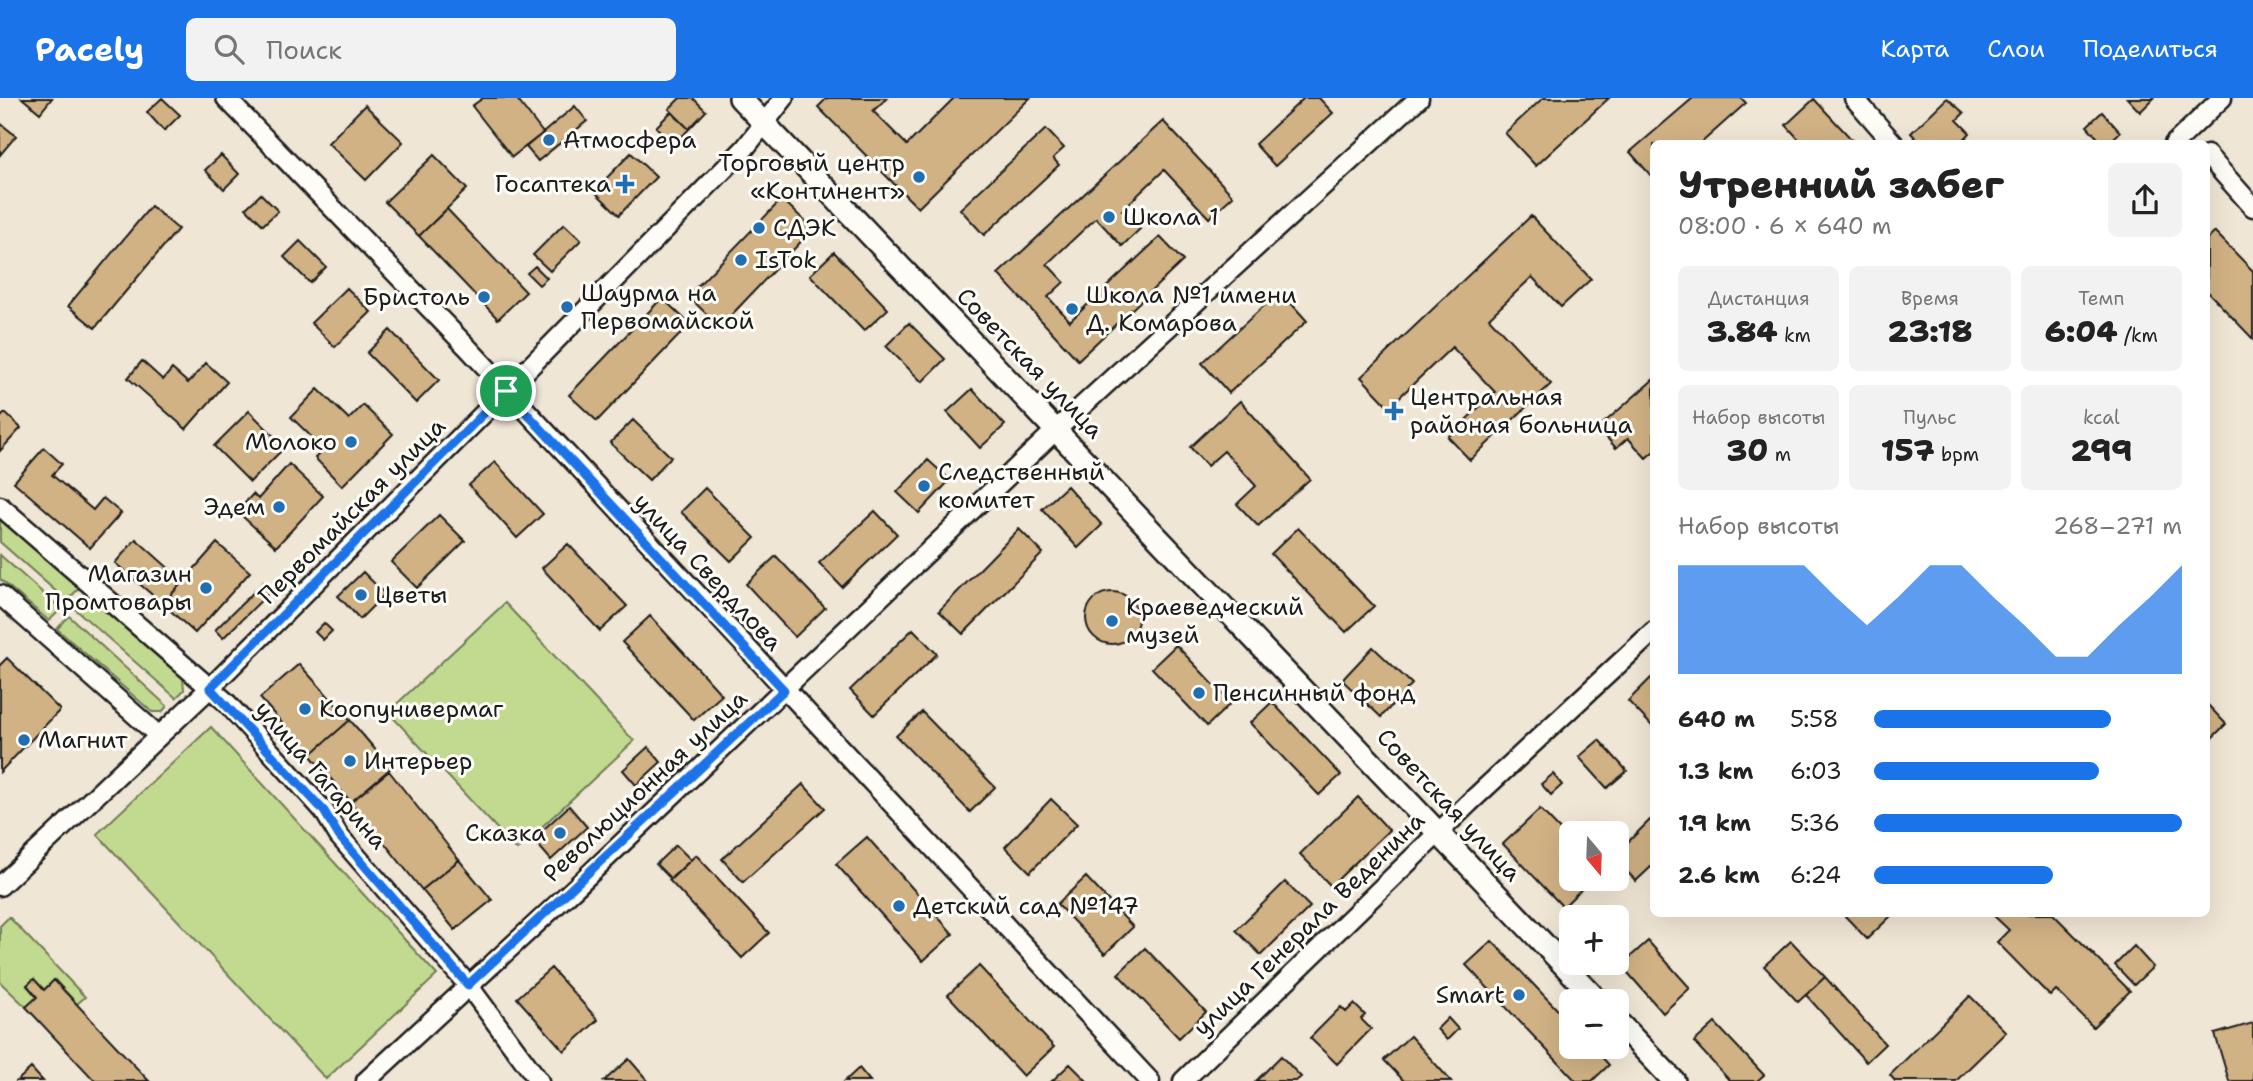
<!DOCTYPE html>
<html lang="ru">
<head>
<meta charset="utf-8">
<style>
  body { margin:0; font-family:"Shantell Sans",sans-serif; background:#f2f2f2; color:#222; height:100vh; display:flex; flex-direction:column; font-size:26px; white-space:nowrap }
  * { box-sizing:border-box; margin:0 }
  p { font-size:23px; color:#767676 }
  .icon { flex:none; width:38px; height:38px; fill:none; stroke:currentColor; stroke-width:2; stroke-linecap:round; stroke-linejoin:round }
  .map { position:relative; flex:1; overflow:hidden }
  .sheet { position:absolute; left:1650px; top:42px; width:560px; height:777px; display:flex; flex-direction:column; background:#fff; border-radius:10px; box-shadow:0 7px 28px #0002 }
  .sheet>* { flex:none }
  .needle { width:46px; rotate:161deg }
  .controls { position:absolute; left:1559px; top:723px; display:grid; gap:14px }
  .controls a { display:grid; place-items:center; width:70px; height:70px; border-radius:10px; background:#fff; box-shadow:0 7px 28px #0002; font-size:35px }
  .pin { position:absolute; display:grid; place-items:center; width:60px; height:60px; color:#fff; margin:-30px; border:4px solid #fff; border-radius:50%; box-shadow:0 2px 7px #0007 }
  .round { display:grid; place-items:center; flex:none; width:74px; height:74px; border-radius:10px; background:#f2f2f2 }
  .overview { display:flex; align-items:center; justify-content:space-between; height:119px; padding:0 28px }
  h1 { font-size:38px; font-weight:800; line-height:52px }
  .metrics { display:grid; grid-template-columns:repeat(3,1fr); gap:10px; height:119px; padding:7px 28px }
  .metrics div { display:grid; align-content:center; border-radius:10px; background:#f2f2f2; text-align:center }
  .metrics b { font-size:30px; font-weight:800 }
  .metrics small { font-size:19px; font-weight:400 }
  .metrics p { font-size:19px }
  .chart { height:196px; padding:14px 28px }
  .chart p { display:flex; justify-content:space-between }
  .chart svg { width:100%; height:126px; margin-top:7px; fill:#1a73e8; opacity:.7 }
  ul { padding:0 28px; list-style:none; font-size:23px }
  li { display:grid; grid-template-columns:112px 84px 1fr; align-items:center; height:52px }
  li i { height:18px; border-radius:9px; background:#1a73e8 }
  header { display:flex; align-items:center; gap:42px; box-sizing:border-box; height:98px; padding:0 35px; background:#1a73e8; color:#fff }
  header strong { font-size:33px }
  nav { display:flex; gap:38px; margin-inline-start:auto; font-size:24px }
  .search { width:490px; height:63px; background:#f2f2f2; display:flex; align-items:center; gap:18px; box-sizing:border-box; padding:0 24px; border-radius:10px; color:#767676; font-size:26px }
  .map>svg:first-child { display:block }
  .green { fill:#c2da90; stroke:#6f7b56; stroke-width:2 }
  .building { fill:#d1b285; stroke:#1c1c1c; stroke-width:2 }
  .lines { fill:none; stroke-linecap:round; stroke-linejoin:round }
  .minor-casing { stroke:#1c1c1c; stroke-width:23 }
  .tertiary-casing { stroke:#1c1c1c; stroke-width:26 }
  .minor { stroke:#fdfcf7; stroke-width:18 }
  .tertiary { stroke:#fdfcf7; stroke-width:21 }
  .route-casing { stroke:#fff; stroke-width:14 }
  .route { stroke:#1a73e8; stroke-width:9 }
  .poi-dot { fill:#1f6fb2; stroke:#fdfcf7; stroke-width:2.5 }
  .labels { text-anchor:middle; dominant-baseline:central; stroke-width:6; stroke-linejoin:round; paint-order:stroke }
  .poi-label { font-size:24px; fill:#1c1c1c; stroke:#fdfcf7; text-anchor:start }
  .street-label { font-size:24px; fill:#1c1c1c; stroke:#fdfcf7 }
</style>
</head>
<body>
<header>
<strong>Pacely</strong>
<div class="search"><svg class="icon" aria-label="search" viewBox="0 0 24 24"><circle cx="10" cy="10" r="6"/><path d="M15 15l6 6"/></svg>Поиск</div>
<nav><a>Карта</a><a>Слои</a><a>Поделиться</a></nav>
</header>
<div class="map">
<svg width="2253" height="983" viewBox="0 0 2253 983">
  <rect width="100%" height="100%" fill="#f0e6d5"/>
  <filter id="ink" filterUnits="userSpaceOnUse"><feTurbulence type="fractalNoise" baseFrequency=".0143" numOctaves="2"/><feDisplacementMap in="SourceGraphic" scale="14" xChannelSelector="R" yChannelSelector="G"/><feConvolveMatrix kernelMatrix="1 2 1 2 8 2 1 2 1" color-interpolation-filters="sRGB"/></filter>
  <g filter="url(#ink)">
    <path class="green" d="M0,421L79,490L67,503L0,444Z
      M0,457L61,511L49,523L0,481Z
      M88,496L183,580L184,592L176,600L75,511Z
      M505,505L634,643L517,752L388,614Z
      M69,518L167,608L162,614H152L57,531Z
      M211,629L437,877L326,981L97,736Z
      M9,819L85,899L77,906L55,882L44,892L34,881L27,888L37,899L26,909L0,884V828Z"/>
    <path class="building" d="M22,0H52L40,15Z
      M162,0L180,17L164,33L147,14Z
      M483,0H516L543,35L512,59L472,8Z
      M680,0H693L706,13L689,31L669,11Z
      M827,0H887L873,13L907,47L954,0H1030L918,110L818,9Z
      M1304,0H1319L1333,15L1275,68L1255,46Z
      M1543,0H1609L1536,68L1505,35Z
      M1693,0H1741L1746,5L1700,46H1654V81L1630,54Z
      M1947,0L1964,15L1957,22L1970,35L1960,46H1921L1911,35Z
      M2127,0H2154L2140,14Z
      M1814,1L1856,46H1803L1786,27Z
      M365,7L403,44L366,82L328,45Z
      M575,8L587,23L538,63L526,49Z
      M671,14L689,31L674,47L656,29Z
      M2102,14L2120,34L2108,46H2103L2087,28Z
      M1163,23L1233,98L1209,120L1164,72L1122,112L1140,131L1122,148L1096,120L1047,166L1064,184L1048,199L1070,223L1160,139L1183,163L1078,262L998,176Z
      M0,25L16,38L0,57Z
      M1046,31L1064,50L1053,60L1059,67L984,137L960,111Z
      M631,55L656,79L619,117L594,93Z
      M221,57L239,76L224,91L205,72Z
      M434,57L467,91L419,138L385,104Z
      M261,96L278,113L263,127L246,110Z
      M782,101L813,131L720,229L688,198Z
      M151,108L178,131L95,230L68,208Z
      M447,111L526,194L498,221L419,138Z
      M1531,118L1591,181L1561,209L1532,179L1489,220L1551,286L1470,362L1448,339L1495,294L1452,249L1389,309L1361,279Z
      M564,126L581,142L550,173L533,157Z
      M2215,134L2253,173V241L2207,193V142Z
      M300,143L326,169L310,185L284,159Z
      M834,154L888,211L864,233L810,177Z
      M535,168L547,180L539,187L527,175Z
      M347,190L371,214L335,249L311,225Z
      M1280,193L1307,223L1229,295L1202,265Z
      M662,200L690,226L597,323L569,297Z
      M909,225L945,261L922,284L886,248Z
      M390,232L439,282L416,305L367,255Z
      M142,263L163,282L172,271L188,285L206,265L227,284L186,331L128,280Z
      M1654,281V353L1646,360L1628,340L1616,350L1598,330Z
      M318,291L349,321L363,307L393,336L342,388L315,360L324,351L291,319Z
      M972,291L1005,327L980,350L947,314Z
      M1240,303L1310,381L1258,428L1237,406L1256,388L1224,353L1207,368L1190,349Z
      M249,313L285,349L250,384L214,348Z
      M5,315L21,330L0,353V320Z
      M633,322L671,359L649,382L610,345Z
      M44,350L62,366L52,377L93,412L103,400L121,415L90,450L14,384Z
      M928,362L950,382L919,415L897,394Z
      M495,364L543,416L517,440L469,387Z
      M289,366L323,398L276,449L242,418L248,411L243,407L253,396L258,401Z
      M1067,388L1102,427L1078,450L1042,411Z
      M705,390L755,440L731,463L681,414Z
      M875,413L897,436L842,489L819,465Z
      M439,417L465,443L417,490L391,464Z
      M1298,430L1374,508L1346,534L1271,456Z
      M1019,431L1043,455L963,536L939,513Z
      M136,441L183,483L163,506L115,465Z
      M217,445L250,474L195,535L163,506Z
      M568,446L627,508L600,533L542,470Z
      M776,458L825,510L795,539L746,486Z
      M363,474L385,496L360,521L338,498Z
      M264,484L272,492L223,540L215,532Z
      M1086 520a26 26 0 1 1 52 0a26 26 0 1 1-52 0Z
      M650,518L722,597L694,622L622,544Z
      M324,525L332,533L323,542L315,534Z
      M913,531L937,556L874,617L850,592Z
      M1176,547L1231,605L1207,628L1152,570Z
      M1373,549L1412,586L1381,619L1342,582Z
      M7,560L60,612L0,674V567Z
      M299,566L350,622L310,657L260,600Z
      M1651,580L1654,583V630L1628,603Z
      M1272,604L1341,677L1319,697L1250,625Z
      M2207,606L2226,626L2207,645Z
      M922,614L995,689L970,714L896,638Z
      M350,622L391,670L351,704L310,657Z
      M1599,642L1627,673L1607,690L1579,659Z
      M648,649L661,664L636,687L623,672Z
      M389,673L459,762L422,792L382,742L368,740L353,721L354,708L351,704Z
      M1553,676L1562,687L1551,697L1541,686Z
      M803,686L825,710L743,784L722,761Z
      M1358,699L1389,732L1331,788L1300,756Z
      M1051,701L1077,726L1030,774L1005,749Z
      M569,708L587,729L551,762L533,741Z
      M1540,711L1572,744V780H1593L1563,809L1503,746Z
      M1650,722L1654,726V766L1636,783L1617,763V755Z
      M867,739L953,836L923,863L836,766Z
      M676,747L691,762L671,781L656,766Z
      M696,757L769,835L742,860L669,782Z
      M459,762L492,802L455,832L422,792Z
      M1086,779L1133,829L1105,856L1057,806Z
      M1285,784L1310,809L1261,857L1236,832Z
      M1843,816H1893L1867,841Z
      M1992,816H2053L2130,893L2093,929L2056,892L2050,898L1997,844L2009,832Z
      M1492,843L1572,927V948H1592L1609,967L1592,983H1576L1466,867Z
      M1648,843L1690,890L1663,915L1621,867Z
      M1791,843L1825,879L1798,904L1764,868Z
      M2134,848L2153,869L2134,887L2115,867Z
      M1145,850L1206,914L1179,940L1118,876Z
      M979,868L1054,949L1023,978L948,897Z
      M551,870L598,922L564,953L517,900Z
      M1825,879L1885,946L1866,964L1806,897Z
      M34,881L44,892L54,882L149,983H95L26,909L37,899L27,887Z
      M1970,898L2006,934L1956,983H1895L1890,977Z
      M1354,906L1365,917L1361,921L1371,931L1337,966L1310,940L1341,909L1346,914Z
      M1448,920L1458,931L1447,942L1437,931Z
      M1715,925L1764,977L1757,983H1730L1694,944Z
      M2253,925V983H2229L2215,936Z
      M1410,938L1451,983H1404L1384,962Z
      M1281,958L1301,979L1296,983H1256Z
      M629,961L648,983H604Z
      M1070,966L1087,983H1052Z
      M31,970L43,983H17Z
      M859,970L870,983H845Z"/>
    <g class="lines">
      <defs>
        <path id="minor" d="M226,0L468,250L1150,983
          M1854,0L1894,46
          M2174,46L2222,0
          M2207,57L2253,109
          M0,408L226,604L324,713L339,738L468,887L539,983
          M0,497L159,638
          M0,788L210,590L506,293L745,50L784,0
          M366,983L577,788L1057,331L1419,0
          M1183,983L1469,705L1654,533"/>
        <path id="tertiary" d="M740,0L1598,903
          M1617,923L1674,983"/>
      </defs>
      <use href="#minor" class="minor-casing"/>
      <use href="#tertiary" class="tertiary-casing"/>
      <use href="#minor" class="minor"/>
      <use href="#tertiary" class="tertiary"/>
    </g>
  </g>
  <g class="lines" filter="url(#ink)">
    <defs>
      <path id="route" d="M506,293L784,592L468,887L339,738L324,713L210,590Z"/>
    </defs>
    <use href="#route" class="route-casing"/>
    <use href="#route" class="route"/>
  </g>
  <g class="poi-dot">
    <circle cx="549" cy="42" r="7"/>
    <circle cx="919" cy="79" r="7"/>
    <path d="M621.5 75.5h7v7h7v7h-7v7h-7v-7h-7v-7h7z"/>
    <circle cx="1109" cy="119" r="7"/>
    <circle cx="759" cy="130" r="7"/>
    <circle cx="741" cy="162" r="7"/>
    <circle cx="484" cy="199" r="7"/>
    <circle cx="567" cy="209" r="7"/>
    <circle cx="1072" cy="211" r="7"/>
    <path d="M1390.5 302.5h7v7h7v7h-7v7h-7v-7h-7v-7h7z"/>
    <circle cx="351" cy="344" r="7"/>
    <circle cx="924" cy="388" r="7"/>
    <circle cx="279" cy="409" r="7"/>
    <circle cx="206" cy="490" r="7"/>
    <circle cx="361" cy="497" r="7"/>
    <circle cx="1112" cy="523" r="7"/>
    <circle cx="1199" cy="595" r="7"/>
    <circle cx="305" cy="611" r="7"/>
    <circle cx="24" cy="642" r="7"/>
    <circle cx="350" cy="663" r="7"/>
    <circle cx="560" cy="735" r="7"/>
    <circle cx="899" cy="808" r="7"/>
    <circle cx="1519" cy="897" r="7"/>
  </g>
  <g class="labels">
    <g class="poi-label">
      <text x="563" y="42">Атмосфера</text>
      <text x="905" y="65" text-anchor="end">Торговый центр<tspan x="905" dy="28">«Континент»</tspan></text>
      <text x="611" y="86" text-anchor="end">Госаптека</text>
      <text x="1123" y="119">Школа 1</text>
      <text x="773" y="130">СДЭК</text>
      <text x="755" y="162">IsTok</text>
      <text x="581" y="195">Шаурма на<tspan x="581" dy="28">Первомайской</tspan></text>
      <text x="1086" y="197">Школа №1 имени<tspan x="1086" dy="28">Д. Комарова</tspan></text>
      <text x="470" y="199" text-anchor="end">Бристоль</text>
      <text x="1410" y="299">Центральная<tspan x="1410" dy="28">районая больница</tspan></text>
      <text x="337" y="344" text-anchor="end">Молоко</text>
      <text x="938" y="374">Следственный<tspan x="938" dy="28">комитет</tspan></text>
      <text x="265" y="409" text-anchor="end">Эдем</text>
      <text x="192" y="476" text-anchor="end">Магазин<tspan x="192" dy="28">Промтовары</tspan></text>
      <text x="375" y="497">Цветы</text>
      <text x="1126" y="509">Краеведческий<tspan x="1126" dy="28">музей</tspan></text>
      <text x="1213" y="595">Пенсинный фонд</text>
      <text x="319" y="611">Коопунивермаг</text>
      <text x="38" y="642">Магнит</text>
      <text x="364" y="663">Интерьер</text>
      <text x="546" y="735" text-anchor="end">Сказка</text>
      <text x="913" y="808">Детский сад №147</text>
      <text x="1505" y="897" text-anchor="end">Smart</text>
    </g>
    <g class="street-label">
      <text transform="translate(1030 265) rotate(46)">Советская улица</text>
      <text transform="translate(352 413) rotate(-45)">Первомайская улица</text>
      <text transform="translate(708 474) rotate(47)">улица Свердлова</text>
      <text transform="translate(321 677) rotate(49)">улица Гагарина</text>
      <text transform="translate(645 688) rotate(-43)">Революционная улица</text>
      <text transform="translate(1449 707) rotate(47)">Советская улица</text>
      <text transform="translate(1309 826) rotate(-44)">улица Генерала Веденина</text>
    </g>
  </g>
</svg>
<div class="controls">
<a><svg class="needle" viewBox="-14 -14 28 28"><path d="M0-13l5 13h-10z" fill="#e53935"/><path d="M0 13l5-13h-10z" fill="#767676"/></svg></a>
<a>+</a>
<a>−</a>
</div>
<div class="pin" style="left:506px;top:293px;background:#1e9e55"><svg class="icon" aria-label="arrive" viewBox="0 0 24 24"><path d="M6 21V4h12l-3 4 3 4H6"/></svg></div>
<section class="sheet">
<div class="overview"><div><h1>Утренний забег</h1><p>08:00 · 6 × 640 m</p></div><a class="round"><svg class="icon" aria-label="share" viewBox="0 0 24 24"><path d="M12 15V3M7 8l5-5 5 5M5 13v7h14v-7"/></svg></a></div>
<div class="metrics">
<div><p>Дистанция</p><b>3.84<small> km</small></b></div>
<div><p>Время</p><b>23:18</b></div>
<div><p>Темп</p><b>6:04<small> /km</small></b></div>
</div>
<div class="metrics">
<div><p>Набор высоты</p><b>30<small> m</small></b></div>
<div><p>Пульс</p><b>157<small> bpm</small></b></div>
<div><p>kcal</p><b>299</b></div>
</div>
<div class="chart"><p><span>Набор высоты</span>268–271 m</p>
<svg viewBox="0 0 160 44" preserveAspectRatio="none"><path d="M0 44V6L10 6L20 6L30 6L40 6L50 17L60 27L70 17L80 6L90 6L100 17L110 27L120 38L130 38L140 27L150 17L160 6V44z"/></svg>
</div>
<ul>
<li><b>640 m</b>5:58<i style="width:77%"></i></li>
<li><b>1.3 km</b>6:03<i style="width:73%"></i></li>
<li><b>1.9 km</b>5:36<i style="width:100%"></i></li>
<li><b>2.6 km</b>6:24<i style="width:58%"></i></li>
</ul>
</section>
</div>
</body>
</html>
